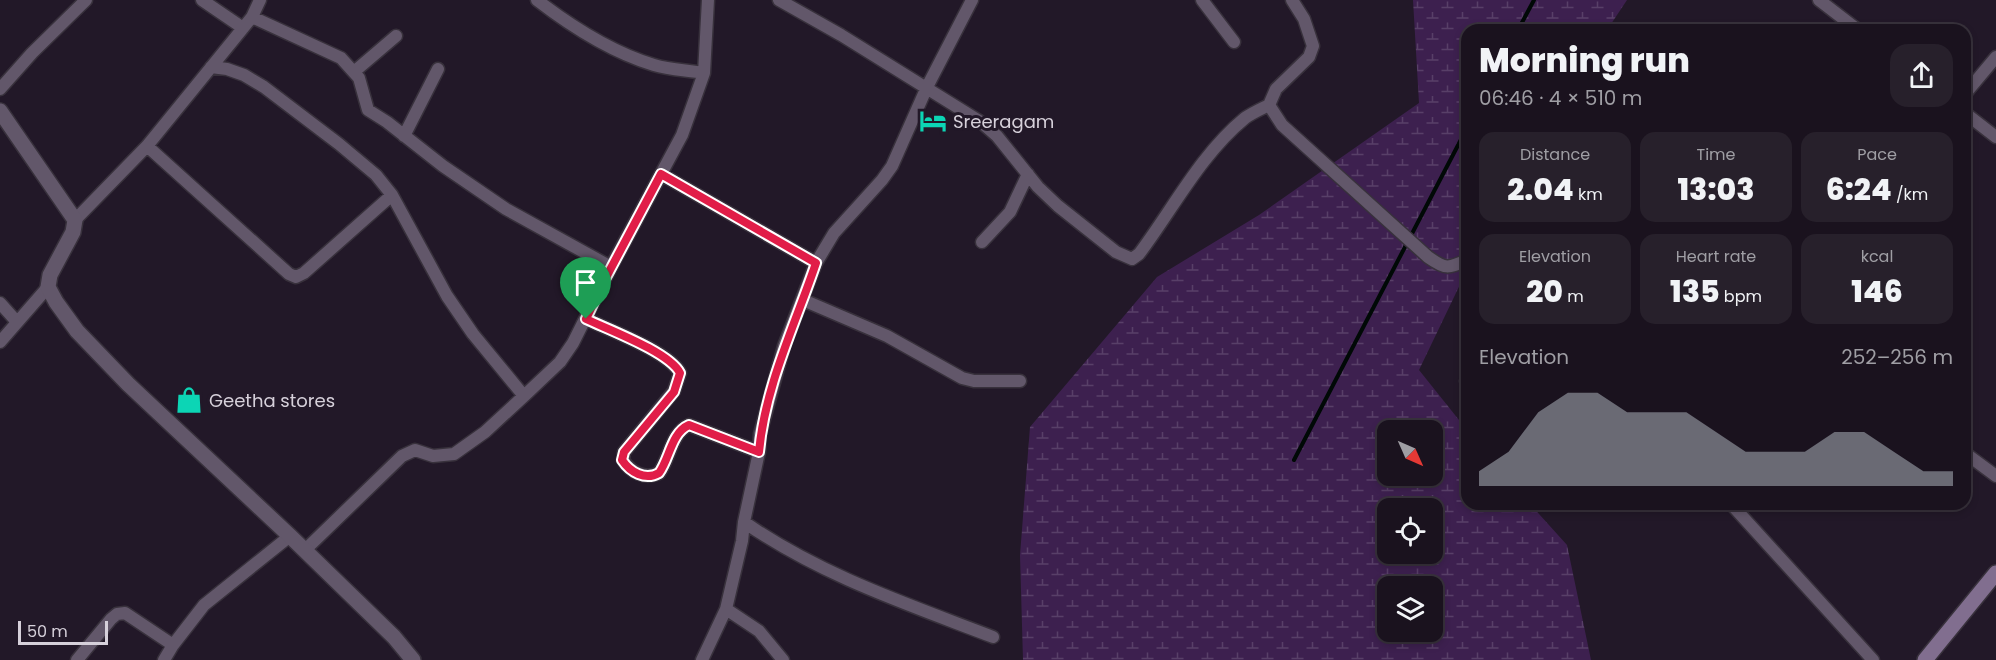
<!DOCTYPE html>
<html lang="en">
<head>
<meta charset="utf-8">
<style>
  body { margin:0; font-family:Poppins,sans-serif; background:#27202b; color:#f1f3f6; height:100vh; display:flex; flex-direction:column; font-size:22px; white-space:nowrap }
  * { box-sizing:border-box; margin:0 }
  p { font-size:20px; color:#9f9ea4 }
  .icon { flex:none; width:33px; height:33px; fill:none; stroke:currentColor; stroke-width:2; stroke-linecap:round; stroke-linejoin:round }
  .map { position:relative; flex:1; overflow:hidden }
  .side { position:absolute; left:1461px; top:24px; width:510px; height:486px; display:flex; flex-direction:column; background:#1a121e; border-radius:18px; box-shadow:0 3px 9px #0003,0 0 0 2px #38323c }
  .side>* { flex:none }
  .needle { width:39px; rotate:135deg }
  .buttons { position:absolute; left:1377px; top:420px; display:grid; gap:12px }
  .buttons a { display:grid; place-items:center; width:66px; height:66px; border-radius:12px; background:#1a121e; box-shadow:0 3px 9px #0003,0 0 0 2px #38323c; font-size:30px }
  .scale { position:absolute; left:18px; bottom:15px; width:90px; box-sizing:border-box; padding-left:6px; border:3px solid #d6d0da; border-top:0; font-size:16px; line-height:21px; white-space:nowrap; color:#d6d0da; -webkit-text-stroke:4px #221828; paint-order:stroke }
  .pin { position:absolute; display:grid; place-items:center; width:51px; height:51px; color:#fff; margin:-62px -26px; border-radius:50% 50% 50% 0; rotate:-45deg; box-shadow:0 0 6px #0007 }
  .pin .icon { rotate:45deg }
  .round { display:grid; place-items:center; flex:none; width:63px; height:63px; border-radius:18px; background:#27202b }
  .overview { display:flex; align-items:center; justify-content:space-between; height:102px; padding:0 18px }
  h1 { font-size:33px; font-weight:800; line-height:45px }
  .figures { display:grid; grid-template-columns:repeat(3,1fr); gap:9px; height:102px; padding:6px 18px }
  .figures div { display:grid; align-content:center; border-radius:15px; background:#27202b; text-align:center }
  .figures b { font-size:30px; font-weight:800 }
  .figures small { font-size:16px; font-weight:400 }
  .figures p { font-size:16px }
  .chart { height:168px; padding:12px 18px }
  .chart p { display:flex; justify-content:space-between }
  .chart svg { width:100%; height:108px; margin-top:6px; fill:#8c9099; opacity:.7 }
  .map>svg:first-child { display:block }
  .wetland { fill:url(#wetland-marsh); fill-rule:evenodd }
  .lines { fill:none; stroke-linecap:round; stroke-linejoin:round }
  .stream { stroke:#000906; stroke-width:4 }
  .minor-casing { stroke:#38313c; stroke-width:15 }
  .tertiary-casing { stroke:#38313c; stroke-width:18 }
  .secondary-casing { stroke:#38313c; stroke-width:18 }
  .minor { stroke:#62576a; stroke-width:12 }
  .tertiary { stroke:#62576a; stroke-width:15 }
  .secondary { stroke:#816e8f; stroke-width:15 }
  .route-casing { stroke:#fff; stroke-width:12 }
  .route { stroke:#e11d48; stroke-width:8 }
  .labels { text-anchor:middle; dominant-baseline:central; stroke-width:6; stroke-linejoin:round; paint-order:stroke }
  .poi-label { font-size:18px; fill:#d6d0da; stroke:#221828; text-anchor:start }
</style>
</head>
<body>
<div class="map">
<svg width="1996" height="660" viewBox="0 0 1996 660">
  <defs>
    <pattern id="wetland-marsh" width="20" height="14" patternUnits="userSpaceOnUse" patternTransform="scale(1.5)"><rect width="20" height="14" fill="#3d204f"/><path d="M1 5h8M5 5V1M11 12h8M15 12V8" fill="none" stroke="#583f68"/></pattern>
  </defs>
  <rect width="100%" height="100%" fill="#221828"/>
  <path class="wetland" d="M1413,0H1627L1607,30H1467V270L1419,370L1467,430V504H1530L1567,545L1591,660H1023L1020,555L1030,427L1157,277L1259,215L1419,103ZM1388,430H1432V476H1388ZM1388,508H1432V554H1388ZM1388,586H1432V632H1388Z"/>
  <g class="lines">
    <path class="stream" d="M1518,30L1534,0
      M1294,460L1467,128"/>
    <defs>
      <path id="minor" d="M202,0L243,28
        M537,0C572,27 611,52 654,65C670,70 688,70 704,73
        M779,0L841,35L981,122L997,136L1038,187L1058,206L1116,252L1132,259L1139,254C1173,209 1200,155 1245,118C1252,113 1261,109 1269,105
        M1202,0L1234,42
        M1292,0L1304,19L1313,46L1309,57L1276,89L1269,105L1282,125L1428,257C1445,269 1448,269 1467,260
        M1819,0L1858,30
        M252,17L341,58L359,78L368,110L387,122L443,166L506,209L611,267
        M211,67L227,69L244,75L264,87L339,144L376,175L392,195L447,296L473,334L524,396
        M355,71L396,36
        M0,89L32,53L86,0
        M1965,94L1996,57
        M1965,113L1996,137
        M404,136L438,69
        M147,146L289,274L296,277L304,273L392,195
        M661,174L816,263
        M75,220L147,146L252,17L260,0
        M982,242L1010,212L1028,174
        M803,300L887,336L962,378L974,381H1020
        M0,303L17,322
        M586,319C610,330 669,352 680,373L674,391L624,452L623,460C630,472 645,480 659,473C670,458 671,433 689,425L759,452
        M0,342L48,287
        M1466,381L1467,380
        M1965,453L1996,476
        M1731,504L1873,660
        M744,522C820,575 907,604 993,637
        M305,550L402,456L415,450L433,456L454,454L485,432L524,396L560,362L573,343L611,267L682,135L704,73L708,0
        M726,609L759,631L783,660
        M77,660L111,619L117,614L125,613L173,645
        M164,660L173,645L204,605L290,536
        M702,660L726,609L742,541L744,522L759,452L760,434L784,346L816,263L834,233L882,180L892,166L927,87L972,0"/>
      <path id="tertiary" d="M0,111L75,220L73,232L50,275L48,287L56,302L77,331L128,384L290,536L394,637L413,660"/>
      <path id="secondary" d="M1925,660L1996,573"/>
    </defs>
    <use href="#minor" class="minor-casing"/>
    <use href="#tertiary" class="tertiary-casing"/>
    <use href="#secondary" class="secondary-casing"/>
    <use href="#minor" class="minor"/>
    <use href="#tertiary" class="tertiary"/>
    <use href="#secondary" class="secondary"/>
  </g>
  <g class="lines">
    <defs>
      <path id="route" d="M661,174L816,263C795,325 765,386 759,452L689,425C671,433 670,458 659,473C645,481 630,472 622,460L624,452L674,392L680,373C669,352 609,330 586,319L602,285Z"/>
    </defs>
    <use href="#route" class="route-casing"/>
    <use href="#route" class="route"/>
  </g>
  <defs>
    <symbol id="hotel-bare" viewBox="-9 -9 18 18"><path d="M-6-4.5h1.5V1H6V5H4.5V3h-9V5H-6ZM-4 0a1.8 1.8 0 1 1 3.6 0ZM.5 0V-2.5h3Q6-2.5 6 0Z" fill="#0cd5b5" stroke="#221828" stroke-width="2.5" paint-order="stroke"/></symbol>
    <symbol id="shop-bare" viewBox="-9 -9 18 18"><path d="M-5-2.5h2.3a2.7 3.5 0 0 1 5.4 0H5L5.5 6h-11ZM-1.5-2.5h3a1.5 2.3 0 0 0-3 0Z" fill="#0cd5b5" stroke="#221828" stroke-width="2.5" paint-order="stroke"/></symbol>
  </defs>
  <g fill-rule="evenodd">
    <use href="#hotel-bare" x="914" y="102" width="38" height="38"/>
    <use href="#shop-bare" x="170" y="381" width="38" height="38"/>
  </g>
  <g class="labels">
    <g class="poi-label">
      <text x="953" y="121">Sreeragam</text>
      <text x="209" y="400">Geetha stores</text>
    </g>
  </g>
</svg>
<div class="buttons">
<a><svg class="needle" viewBox="-14 -14 28 28"><path d="M0-13l5 13h-10z" fill="#e53935"/><path d="M0 13l5-13h-10z" fill="#9f9ea4"/></svg></a>
<a><svg class="icon" aria-label="locate" viewBox="0 0 24 24"><circle cx="12" cy="12" r="6"/><path d="M12 2v4M12 18v4M2 12h4M18 12h4"/></svg></a>
<a><svg class="icon" aria-label="layers" viewBox="0 0 24 24"><path d="M12 4l9 5-9 5-9-5zM3 14l9 5 9-5"/></svg></a>
</div>
<div class="scale">50 m</div>
<div class="pin" style="left:586px;top:319px;background:#1e9e55"><svg class="icon" aria-label="arrive" viewBox="0 0 24 24"><path d="M6 21V4h12l-3 4 3 4H6"/></svg></div>
<section class="side">
<div class="overview"><div><h1>Morning run</h1><p>06:46 · 4 × 510 m</p></div><a class="round"><svg class="icon" aria-label="share" viewBox="0 0 24 24"><path d="M12 15V3M7 8l5-5 5 5M5 13v7h14v-7"/></svg></a></div>
<div class="figures">
<div><p>Distance</p><b>2.04<small> km</small></b></div>
<div><p>Time</p><b>13:03</b></div>
<div><p>Pace</p><b>6:24<small> /km</small></b></div>
</div>
<div class="figures">
<div><p>Elevation</p><b>20<small> m</small></b></div>
<div><p>Heart rate</p><b>135<small> bpm</small></b></div>
<div><p>kcal</p><b>146</b></div>
</div>
<div class="chart"><p><span>Elevation</span>252–256 m</p>
<svg viewBox="0 0 160 44" preserveAspectRatio="none"><path d="M0 44V38L10 30L20 14L30 6L40 6L50 14L60 14L70 14L80 22L90 30L100 30L110 30L120 22L130 22L140 30L150 38L160 38V44z"/></svg>
</div>
</section>
</div>
</body>
</html>
